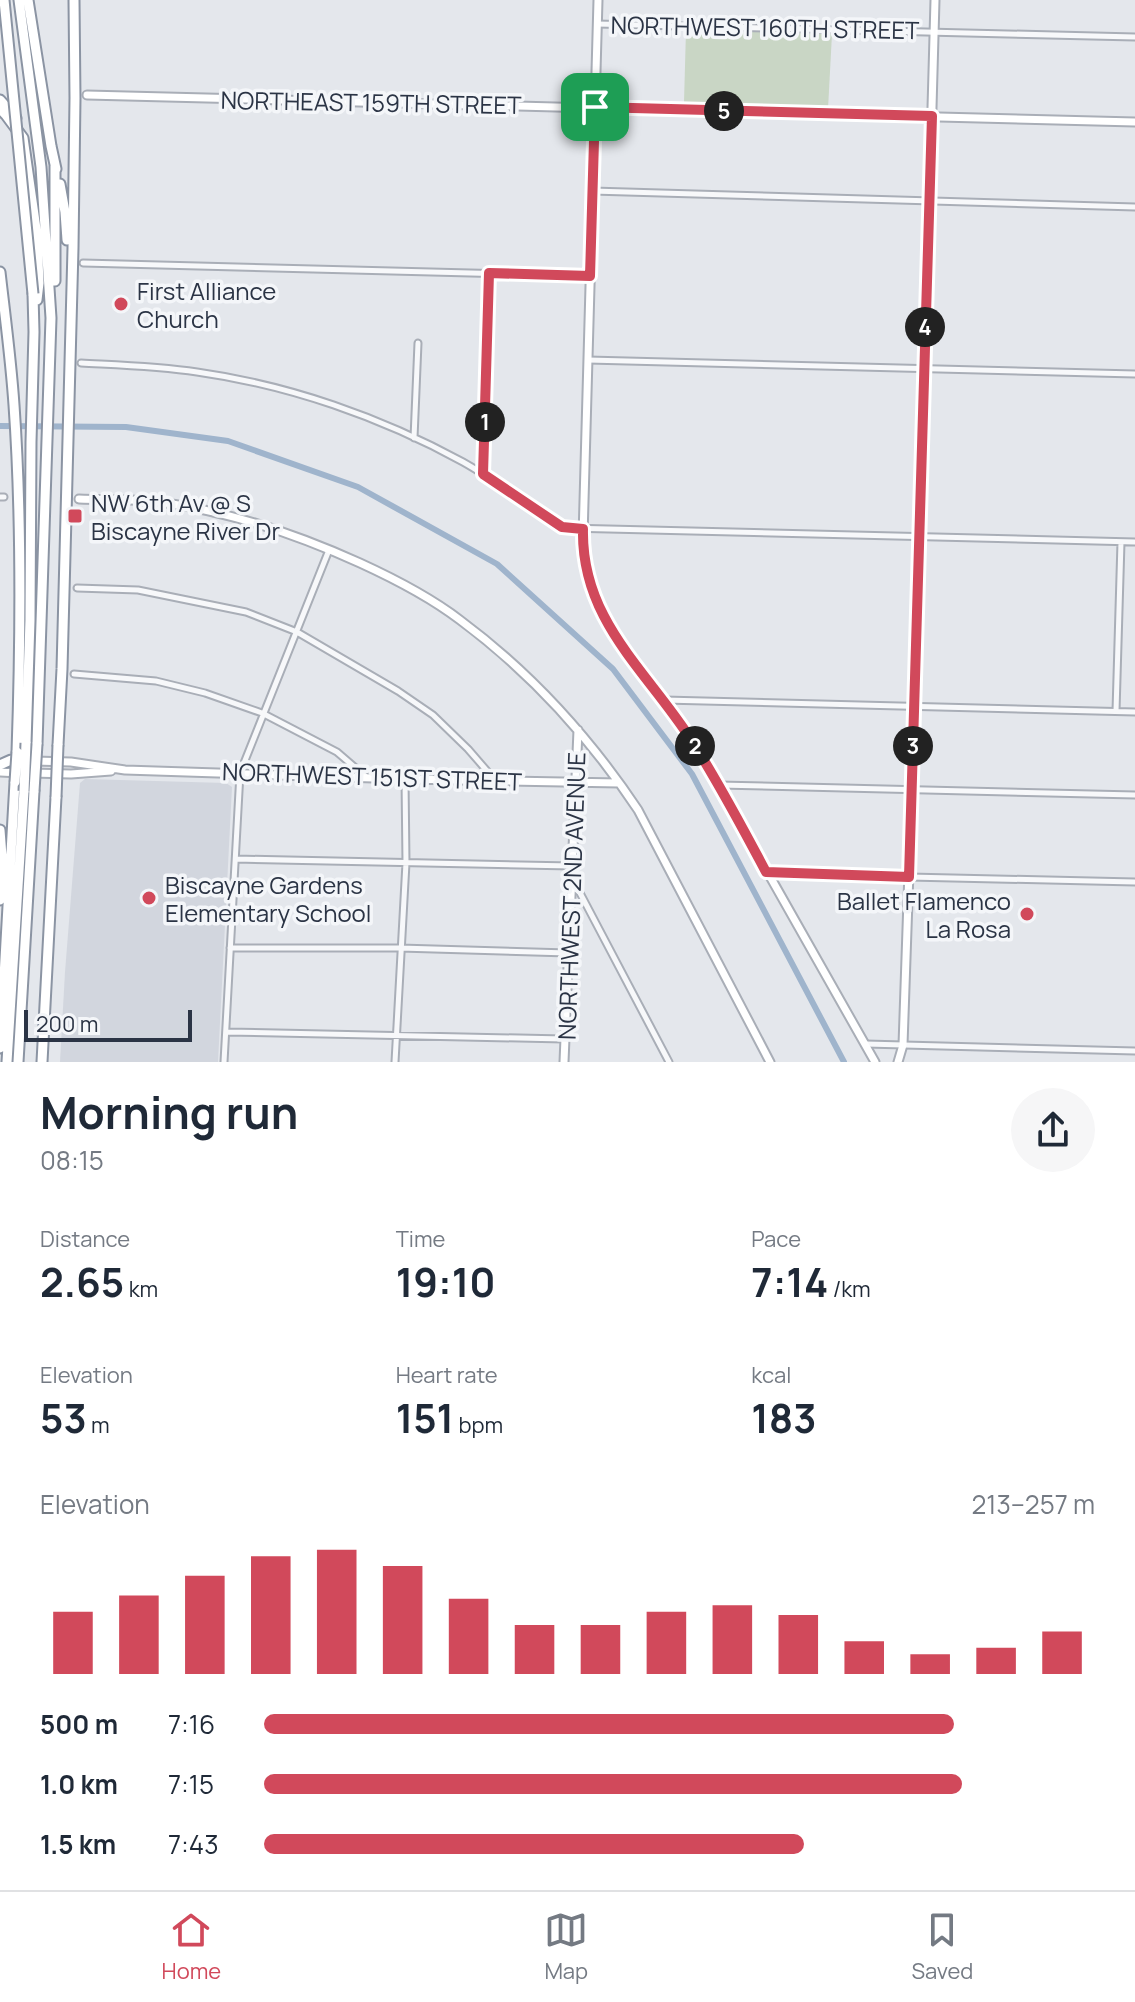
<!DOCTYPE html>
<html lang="en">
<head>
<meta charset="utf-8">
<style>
  body { margin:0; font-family:Manrope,sans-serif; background:#f6f6f7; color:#1f2937; height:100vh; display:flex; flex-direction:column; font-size:30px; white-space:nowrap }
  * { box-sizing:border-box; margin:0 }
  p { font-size:26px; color:#747a83 }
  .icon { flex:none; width:44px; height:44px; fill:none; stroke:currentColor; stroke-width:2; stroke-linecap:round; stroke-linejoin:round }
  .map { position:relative; height:1062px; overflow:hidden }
  .sheet { display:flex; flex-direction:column; background:#fff; flex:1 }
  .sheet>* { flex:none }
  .scale { position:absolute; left:24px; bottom:20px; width:168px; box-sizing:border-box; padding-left:8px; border:4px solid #2b3445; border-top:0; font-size:22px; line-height:28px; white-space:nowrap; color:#2b3445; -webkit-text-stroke:6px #f4f6f9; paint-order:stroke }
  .pin { position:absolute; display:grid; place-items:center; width:68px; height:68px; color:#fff; margin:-34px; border-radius:16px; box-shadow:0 4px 12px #0006 }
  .km { position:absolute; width:40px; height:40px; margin:-20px; border-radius:50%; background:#222; color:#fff; font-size:22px; line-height:40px; text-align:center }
  .round { display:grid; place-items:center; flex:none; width:84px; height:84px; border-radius:42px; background:#f6f6f7 }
  .summary { display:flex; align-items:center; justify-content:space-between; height:136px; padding:0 40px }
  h1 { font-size:44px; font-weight:700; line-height:60px }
  .stats { display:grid; grid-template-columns:repeat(3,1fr); gap:12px; height:136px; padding:8px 40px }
  .stats div { display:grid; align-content:center }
  .stats b { font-size:40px; font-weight:700 }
  .stats small { font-size:22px; font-weight:400 }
  .stats p { font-size:22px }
  .chart { height:224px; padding:16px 40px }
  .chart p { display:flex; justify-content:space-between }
  .chart svg { width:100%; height:144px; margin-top:8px; stroke:#d1495b; stroke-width:6 }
  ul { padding:0 40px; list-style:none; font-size:26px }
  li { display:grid; grid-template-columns:128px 96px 1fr; align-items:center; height:60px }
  li i { height:20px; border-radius:10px; background:#d1495b }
  .tab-bar { display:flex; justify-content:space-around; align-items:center; height:112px; border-top:2px solid #e0e1e3; background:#fff; font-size:22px; color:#747a83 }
  .tab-bar a { display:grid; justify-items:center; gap:4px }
  .tab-bar .current { color:#d1495b }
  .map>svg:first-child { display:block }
  .built { fill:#d2d6de }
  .green { fill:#c9d6c5 }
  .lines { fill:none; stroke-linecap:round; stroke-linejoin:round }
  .canal { stroke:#9fb4cc; stroke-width:6 }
  .street-casing { stroke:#a9aeb7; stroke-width:9 }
  .secondary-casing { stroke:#a9aeb7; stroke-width:11 }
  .highway-casing { stroke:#8b94a3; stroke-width:13 }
  .street { stroke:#f7f8fa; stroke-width:5 }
  .secondary { stroke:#fff; stroke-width:7 }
  .highway { stroke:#fff; stroke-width:9 }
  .highway-bridge-casing { stroke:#8b94a3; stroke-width:13; stroke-linecap:butt }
  .highway-bridge { stroke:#fff; stroke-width:9 }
  .route-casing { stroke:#fff; stroke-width:16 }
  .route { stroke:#d1495b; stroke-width:10 }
  .poi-dot { fill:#d1495b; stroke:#f4f6f9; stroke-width:3 }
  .labels { text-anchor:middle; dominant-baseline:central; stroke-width:7; stroke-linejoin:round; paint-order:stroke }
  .street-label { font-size:24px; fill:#2b3445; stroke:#f4f6f9 }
  .poi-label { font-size:24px; fill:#2b3445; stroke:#f4f6f9; text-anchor:start }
</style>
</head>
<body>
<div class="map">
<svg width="1135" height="1062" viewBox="0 0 1135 1062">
  <rect width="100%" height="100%" fill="#e4e7ec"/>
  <path class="built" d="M85,779L226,783L232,787L218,1062H60L65,972L80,783Z"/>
  <path class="green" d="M686,30L832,34L828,109L684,102Z"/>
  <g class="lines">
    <path class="canal" d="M0,426L126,427L228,441L358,487L497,564L613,669L692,774L844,1062"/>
    <defs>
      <path id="street" d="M597,24L1135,37
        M592,191L1135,207
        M83,263L590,276
        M588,360L1135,374
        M81,363C119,365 158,366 197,372C289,385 381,417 463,462C495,480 524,502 555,523L567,528L1135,542
        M414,438L418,343
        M483,473L489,273
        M0,497H4
        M77,588L138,590L246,612L297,632L398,691L433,715L468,749L494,779
        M74,674L156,681L205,693L262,713L337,752L365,776
        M664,700L1135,712
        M1116,711L1121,542
        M719,785L1135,795
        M236,859L572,866
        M768,872L909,877L1135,882
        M571,887L579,891L669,1062
        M230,948H400L568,953
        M226,1032L564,1039
        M866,1044L1135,1051
        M224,1062L240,773L329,550
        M395,1062L406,863L405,779"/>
      <path id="secondary" d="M598,0L583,537L585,559L592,589L606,622L620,644L675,715L703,758L875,1062
        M87,95L1135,122
        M79,499C105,500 132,499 158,502C228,511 296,534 360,563C395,579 430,597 460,620C530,672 590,738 638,810L770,1062
        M34,761L71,762L125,770L405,779L619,783
        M0,772L19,773
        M31,773L71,774L111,771
        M564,1062L578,730
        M898,1062L903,1045L918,610L935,0"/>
      <path id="highway" d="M19,0L41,167L51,318L37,744
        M28,0L51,146L56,169
        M0,100L16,118
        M0,109L6,115L23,138L37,236L39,283L37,300
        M60,184L65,212L67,240
        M0,272C5,316 11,360 14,405C22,520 21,636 17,752
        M55,281V166
        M26,743L30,620L31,442L34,332L33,294
        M58,745L62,669L73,248L75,98L74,0
        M0,765L11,760
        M0,830L2,856L0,900
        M0,1048L15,782
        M7,1062L24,791
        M18,1062L34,791
        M42,1062L56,797"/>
    </defs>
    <use href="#street" class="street-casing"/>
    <use href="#secondary" class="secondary-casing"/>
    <use href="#highway" class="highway-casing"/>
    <use href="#street" class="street"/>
    <use href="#secondary" class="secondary"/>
    <use href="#highway" class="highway"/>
    <defs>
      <path id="highway-bridge" d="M4,0L33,294
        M15,782L17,752
        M24,791L26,743
        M34,791L37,744
        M56,797L58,745"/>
    </defs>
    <use href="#highway-bridge" class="highway-bridge-casing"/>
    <use href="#highway-bridge" class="highway-bridge"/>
  </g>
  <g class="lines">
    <defs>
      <path id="route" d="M595,107L932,116L909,877L766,872C742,827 718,781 690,738C645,669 581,619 583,529L562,527L483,474L489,273L590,276Z"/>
    </defs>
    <use href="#route" class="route-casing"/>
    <use href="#route" class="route"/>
  </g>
  <g class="poi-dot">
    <circle cx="121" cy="304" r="8"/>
    <rect x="67" y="508" width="16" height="16" rx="4"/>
    <circle cx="149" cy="898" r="8"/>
    <circle cx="1027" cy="914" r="8"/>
  </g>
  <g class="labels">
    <g class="street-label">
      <text transform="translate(765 27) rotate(1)">NORTHWEST 160TH STREET</text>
      <text transform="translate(371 102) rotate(1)">NORTHEAST 159TH STREET</text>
      <text transform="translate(372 776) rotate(2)">NORTHWEST 151ST STREET</text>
      <text transform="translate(571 896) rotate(-88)">NORTHWEST 2ND AVENUE</text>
    </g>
    <g class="poi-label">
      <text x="137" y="290">First Alliance<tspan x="137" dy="28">Church</tspan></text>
      <text x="91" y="502">NW 6th Av @ S<tspan x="91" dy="28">Biscayne River Dr</tspan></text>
      <text x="165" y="884">Biscayne Gardens<tspan x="165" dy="28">Elementary School</tspan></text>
      <text x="1011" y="900" text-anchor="end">Ballet Flamenco<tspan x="1011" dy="28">La Rosa</tspan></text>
    </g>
  </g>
</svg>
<div class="scale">200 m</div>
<div class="pin" style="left:595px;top:107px;background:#1e9e55"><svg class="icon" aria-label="arrive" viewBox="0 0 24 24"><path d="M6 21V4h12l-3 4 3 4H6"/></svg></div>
<b class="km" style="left:485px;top:422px">1</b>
<b class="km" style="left:695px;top:746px">2</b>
<b class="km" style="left:913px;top:746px">3</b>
<b class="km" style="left:925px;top:327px">4</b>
<b class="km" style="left:724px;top:111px">5</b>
</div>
<section class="sheet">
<div class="summary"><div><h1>Morning run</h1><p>08:15</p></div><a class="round"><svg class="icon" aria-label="share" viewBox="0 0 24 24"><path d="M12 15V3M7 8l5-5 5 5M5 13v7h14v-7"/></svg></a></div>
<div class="stats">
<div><p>Distance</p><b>2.65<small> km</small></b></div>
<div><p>Time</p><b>19:10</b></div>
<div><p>Pace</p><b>7:14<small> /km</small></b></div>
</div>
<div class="stats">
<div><p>Elevation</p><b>53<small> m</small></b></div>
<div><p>Heart rate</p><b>151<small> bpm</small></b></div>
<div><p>kcal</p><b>183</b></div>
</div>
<div class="chart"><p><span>Elevation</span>213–257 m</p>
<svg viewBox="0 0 160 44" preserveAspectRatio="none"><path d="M5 44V25M15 44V20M25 44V14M35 44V8M45 44V6M55 44V11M65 44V21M75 44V29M85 44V29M95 44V25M105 44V23M115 44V26M125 44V34M135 44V38M145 44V36M155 44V31"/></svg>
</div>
<ul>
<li><b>500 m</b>7:16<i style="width:83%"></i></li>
<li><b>1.0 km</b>7:15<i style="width:84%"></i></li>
<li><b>1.5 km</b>7:43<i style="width:65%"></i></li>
</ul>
</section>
<nav class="tab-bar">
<a class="current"><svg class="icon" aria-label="home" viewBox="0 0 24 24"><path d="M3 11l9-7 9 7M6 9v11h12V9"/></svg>Home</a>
<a><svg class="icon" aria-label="map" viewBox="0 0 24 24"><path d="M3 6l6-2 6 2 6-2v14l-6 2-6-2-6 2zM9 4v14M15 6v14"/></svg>Map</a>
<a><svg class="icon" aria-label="saved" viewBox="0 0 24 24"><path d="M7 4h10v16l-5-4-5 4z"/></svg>Saved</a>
</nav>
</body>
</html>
